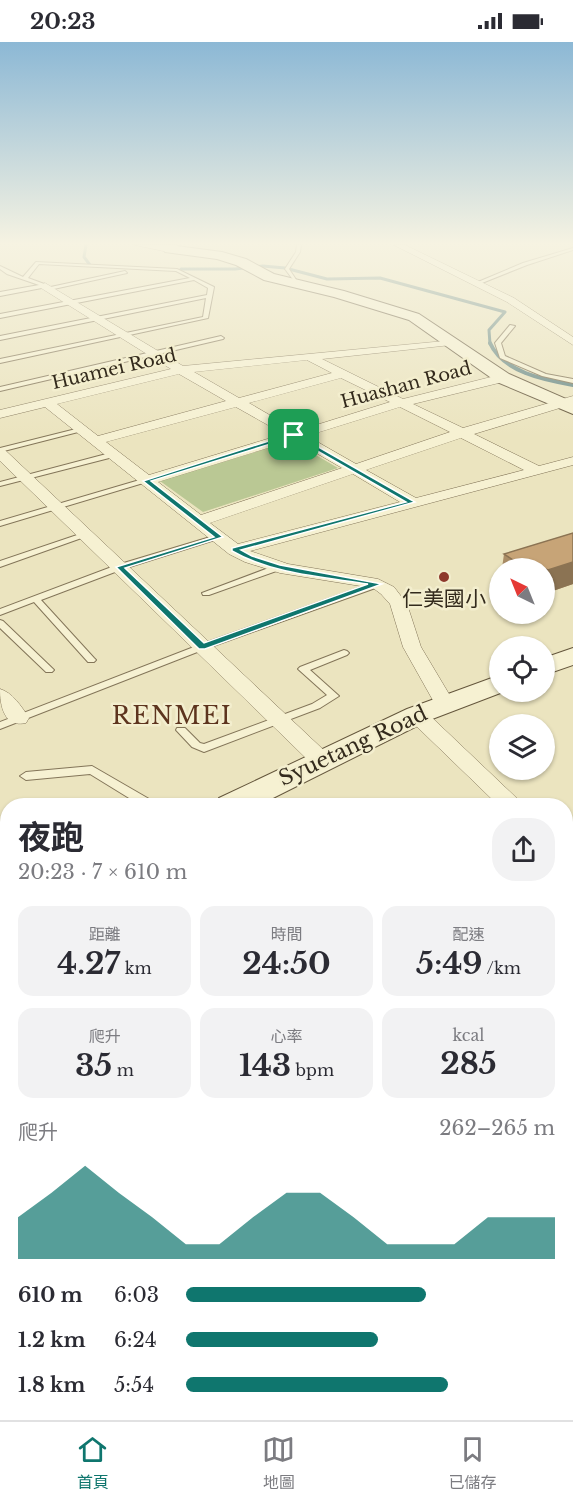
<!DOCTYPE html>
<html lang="zh-TW">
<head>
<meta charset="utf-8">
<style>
  body { margin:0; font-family:"Libre Baskerville","Noto Sans TC",serif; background:#f2f2f3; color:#2b2b33; height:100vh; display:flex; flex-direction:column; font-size:22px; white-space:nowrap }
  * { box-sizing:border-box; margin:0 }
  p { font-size:20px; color:#7c7c81 }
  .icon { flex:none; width:33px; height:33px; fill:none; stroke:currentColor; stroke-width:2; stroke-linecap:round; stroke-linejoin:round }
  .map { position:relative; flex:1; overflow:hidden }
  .panel { position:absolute; left:0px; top:756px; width:573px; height:622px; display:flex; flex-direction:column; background:#fff; border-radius:24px 24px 0 0; box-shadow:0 2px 4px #0004 }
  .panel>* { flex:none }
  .needle { width:39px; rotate:317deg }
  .fabs { position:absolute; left:489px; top:516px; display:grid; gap:12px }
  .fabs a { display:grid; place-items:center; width:66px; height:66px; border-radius:50%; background:#fff; box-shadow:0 2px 4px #0004; font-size:30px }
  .pin { position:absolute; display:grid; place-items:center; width:51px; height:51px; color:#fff; margin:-26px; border-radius:12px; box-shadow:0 3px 9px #0006 }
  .round { display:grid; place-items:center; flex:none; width:63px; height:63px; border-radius:24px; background:#f2f2f3 }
  .summary { display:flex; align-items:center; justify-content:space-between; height:102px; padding:0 18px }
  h1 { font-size:33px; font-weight:700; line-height:45px }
  .metrics { display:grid; grid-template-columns:repeat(3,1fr); gap:9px; height:102px; padding:6px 18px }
  .metrics div { display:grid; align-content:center; border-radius:15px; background:#f2f2f3; text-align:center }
  .metrics b { font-size:30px; font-weight:700 }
  .metrics small { font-size:16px; font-weight:400 }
  .metrics p { font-size:16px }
  .chart { height:168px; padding:12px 18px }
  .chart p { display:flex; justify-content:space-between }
  .chart svg { width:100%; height:108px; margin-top:6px; fill:#0f766e; opacity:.7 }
  ul { padding:0 18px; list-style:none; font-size:20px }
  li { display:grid; grid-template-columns:96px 72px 1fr; align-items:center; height:45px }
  li i { height:15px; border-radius:8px; background:#0f766e }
  .status { display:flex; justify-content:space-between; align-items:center; height:42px; padding:0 30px; background:#fff; direction:ltr }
  .status svg { height:16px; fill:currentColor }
  .dock { display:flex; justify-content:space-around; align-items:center; height:84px; border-top:2px solid #e1e1e2; background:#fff; font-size:16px; color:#7c7c81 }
  .dock a { display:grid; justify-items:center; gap:3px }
  .dock .on { color:#0f766e }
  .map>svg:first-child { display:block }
  .green { fill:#bac894 }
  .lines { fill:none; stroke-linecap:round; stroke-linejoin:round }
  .stream-far1 { stroke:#6a8a87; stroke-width:3 }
  .stream { stroke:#6a8a87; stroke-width:4 }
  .lane-casing { stroke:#837559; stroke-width:2 }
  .street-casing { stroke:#837559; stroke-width:1 }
  .secondary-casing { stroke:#64563c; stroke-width:2 }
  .lane { fill:#f6f1d2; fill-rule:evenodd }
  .street { fill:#f6f1d2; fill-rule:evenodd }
  .secondary { fill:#f6f1d2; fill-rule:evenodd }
  .wall { fill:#ab8d66 }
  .shaded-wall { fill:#8b7353 }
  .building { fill:#c7a477; stroke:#8b7353; stroke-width:1.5 }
  .route { fill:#0f766e; stroke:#fff; stroke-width:1.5; fill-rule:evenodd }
  .poi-dot { fill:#8e392c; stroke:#f3eece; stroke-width:2 }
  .labels { text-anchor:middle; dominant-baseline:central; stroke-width:5; stroke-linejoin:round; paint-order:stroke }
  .far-street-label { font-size:18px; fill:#332a1c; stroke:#f3eece }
  .poi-label { font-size:21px; fill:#332a1c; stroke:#f3eece }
  .street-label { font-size:21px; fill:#332a1c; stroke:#f3eece }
  .quarter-label { font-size:24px; letter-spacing:1.5px; fill:#5d341e; stroke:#f3eece }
</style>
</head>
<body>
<div class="status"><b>20:23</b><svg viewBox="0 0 49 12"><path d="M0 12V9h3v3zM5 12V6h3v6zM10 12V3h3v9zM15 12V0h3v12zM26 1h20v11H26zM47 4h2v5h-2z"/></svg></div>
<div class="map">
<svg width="573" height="1378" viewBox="0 0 573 1378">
  <rect width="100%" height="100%" fill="#ebe4bf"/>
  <path class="green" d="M292,399L338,426L203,470L160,439Z"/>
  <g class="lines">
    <path class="stream-far1" d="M86,203L84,215L90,223
      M181,227H235L263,224L285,226L327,237L380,236L505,270L489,288L490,302"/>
    <path class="stream" d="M490,301C503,330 544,338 573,343"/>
    <defs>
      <path id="lane" d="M297,203H301L300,210L289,227L299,242L297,243L285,227L296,210Z
        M573,206V208L527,223L482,241L478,240L523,221Z
        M36,220L177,227L214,245L208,276L0,321V317L203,275L206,256L0,298V294L207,253L208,246L194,238L0,276V272L190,236L176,229L39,222L28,236L47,243V245L0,254V250L39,243L7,232L0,227V224L23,235Z
        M125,229L127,231L49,248L46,246Z
        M510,283L515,284L501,301L505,314L546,332L573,337V341L542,334L500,316L495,301Z
        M221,294L224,296L223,297L0,349V345Z
        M84,385L87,387L86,388L0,410V406Z
        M114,410L118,412L117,414L0,444V440Z
        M143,437L150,439L0,484V479Z
        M83,491H89L90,493L0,525V519Z
        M217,493H223L224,495L123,527L41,558L94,616L96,618L94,620H88L34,560L0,573V567L117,523Z
        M279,522L282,523V527L209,553H203L202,551Z
        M378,539L382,542L381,544L205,607L0,687V680L199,603Z
        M0,578L3,579L52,626L54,628L52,630H46L0,586Z
        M344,608L347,609L349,611L347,613L310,628L339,654L320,666L204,710L192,705L176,688L177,686H185L200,701L204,702L312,662L327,653L298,627L300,625Z
        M92,724L156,761L157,764H142L90,732L26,738L20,734L26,730Z"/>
      <path id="street" d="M135,203H178L169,210Z
        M394,203H405L514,256L573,295V303L507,260Z
        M45,241L183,324L455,298L457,300L451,303L322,317L403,357L503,332L507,333L509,336L507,339L413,362L463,386L573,354V362L474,392L539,424L573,415V423L250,509L288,522L378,537L394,545L407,562L421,605L455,662L452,666L445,668L438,666L435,662L403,605L390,562L381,552L373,546L280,531L245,520L229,512L45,365L0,376V368L171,327L41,246L40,244ZM307,318L332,331L239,356L194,330ZM179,332L226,359L98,394L57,362ZM341,336L390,360L297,389L249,361ZM236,365L284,392L149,433L106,400ZM400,365L450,390L356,422L307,394ZM461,396L524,428L416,456L366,428ZM294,398L342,426L201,473L158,440ZM353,432L400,460L238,502L210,481Z
        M0,407L5,408L329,713L332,718L329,723L321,725L313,723L0,419Z
        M0,647C12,650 22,665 29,676L26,681C4,686 0,664 0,647Z
        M417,667L424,668L525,764H499L410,678L407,673L410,668Z
        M566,802L573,804V827L566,825Z
        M0,942L8,945V982L0,979Z
        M573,1080V1110L566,1112V1082Z
        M87,1371H128L125,1378H84Z"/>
      <path id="secondary" d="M169,203L222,210L246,217L274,232L344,249L419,272L509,332L573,360V372L497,340L409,278L334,255L264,238L236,223L217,217L165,210L163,207L165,204Z
        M573,606V623L544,633V616Z
        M500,633V650H503L427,679L257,764H215L219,756L407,667Z
        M8,862V891L0,894V864Z"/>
    </defs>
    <use href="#lane" class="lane-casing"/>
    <use href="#street" class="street-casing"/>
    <use href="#secondary" class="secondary-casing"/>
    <use href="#lane" class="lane"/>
    <use href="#street" class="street"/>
    <use href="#secondary" class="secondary"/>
  </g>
  <path class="wall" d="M573,491V542L544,552V526H502L504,512Z"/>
  <path class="shaded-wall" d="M573,520V542L544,552L548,528Z"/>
  <path class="building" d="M573,491V520L548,528L535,523L525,526L504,512Z"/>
  <linearGradient id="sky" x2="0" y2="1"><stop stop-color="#8cb8d5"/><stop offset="0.51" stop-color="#f6f3e2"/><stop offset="1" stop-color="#f6f3e2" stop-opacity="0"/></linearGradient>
  <rect width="573" height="395" fill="url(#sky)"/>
  <path class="route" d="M294,391L415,460L241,508L252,514L280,523L382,542L205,607H199L116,525L214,495L143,439ZM293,395L406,460L232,506V509C272,532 323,535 368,542L204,601L125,526L223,495L151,439Z"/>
  <circle class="poi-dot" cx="444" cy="535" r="6"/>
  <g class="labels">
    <g class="far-street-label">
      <text transform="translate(114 327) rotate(-13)">Huamei Road</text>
      <text transform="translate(406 343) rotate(-15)">Huashan Road</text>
    </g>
    <g class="poi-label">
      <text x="444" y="557">仁美國小</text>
    </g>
    <g class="street-label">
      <text transform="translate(353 704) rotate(-25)">Syuetang Road</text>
    </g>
    <g class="quarter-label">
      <text x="172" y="673">RENMEI</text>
    </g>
  </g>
</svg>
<div class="fabs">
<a><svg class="needle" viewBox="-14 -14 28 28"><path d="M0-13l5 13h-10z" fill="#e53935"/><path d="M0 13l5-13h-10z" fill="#7c7c81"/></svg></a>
<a><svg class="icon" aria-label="locate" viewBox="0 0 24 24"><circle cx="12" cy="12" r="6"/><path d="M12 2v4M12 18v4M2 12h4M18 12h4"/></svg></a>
<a><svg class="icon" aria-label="layers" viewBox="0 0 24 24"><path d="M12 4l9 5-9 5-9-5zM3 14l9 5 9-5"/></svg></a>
</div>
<div class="pin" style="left:294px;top:393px;background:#1e9e55"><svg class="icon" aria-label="arrive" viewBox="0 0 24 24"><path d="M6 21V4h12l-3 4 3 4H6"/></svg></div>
<section class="panel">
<div class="summary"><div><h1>夜跑</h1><p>20:23 · 7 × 610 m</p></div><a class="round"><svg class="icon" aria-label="share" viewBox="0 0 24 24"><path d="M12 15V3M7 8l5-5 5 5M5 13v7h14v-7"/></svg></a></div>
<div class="metrics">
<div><p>距離</p><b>4.27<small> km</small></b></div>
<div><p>時間</p><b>24:50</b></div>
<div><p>配速</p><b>5:49<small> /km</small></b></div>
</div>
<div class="metrics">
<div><p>爬升</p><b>35<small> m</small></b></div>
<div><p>心率</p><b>143<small> bpm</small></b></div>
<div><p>kcal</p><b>285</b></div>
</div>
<div class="chart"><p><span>爬升</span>262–265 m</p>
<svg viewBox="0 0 160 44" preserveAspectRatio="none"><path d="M0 44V27L10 17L20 6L30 17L40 27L50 38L60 38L70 27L80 17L90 17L100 27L110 38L120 38L130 38L140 27L150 27L160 27V44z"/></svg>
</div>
<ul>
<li><b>610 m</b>6:03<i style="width:65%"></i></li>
<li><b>1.2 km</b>6:24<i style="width:52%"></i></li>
<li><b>1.8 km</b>5:54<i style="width:71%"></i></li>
</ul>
</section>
</div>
<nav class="dock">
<a class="on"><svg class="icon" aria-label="home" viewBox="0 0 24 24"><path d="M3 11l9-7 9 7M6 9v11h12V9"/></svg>首頁</a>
<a><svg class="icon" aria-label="map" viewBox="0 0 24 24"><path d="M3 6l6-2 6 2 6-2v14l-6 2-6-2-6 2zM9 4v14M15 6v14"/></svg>地圖</a>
<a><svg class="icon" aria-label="saved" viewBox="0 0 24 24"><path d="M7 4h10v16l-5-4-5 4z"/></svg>已儲存</a>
</nav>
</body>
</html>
